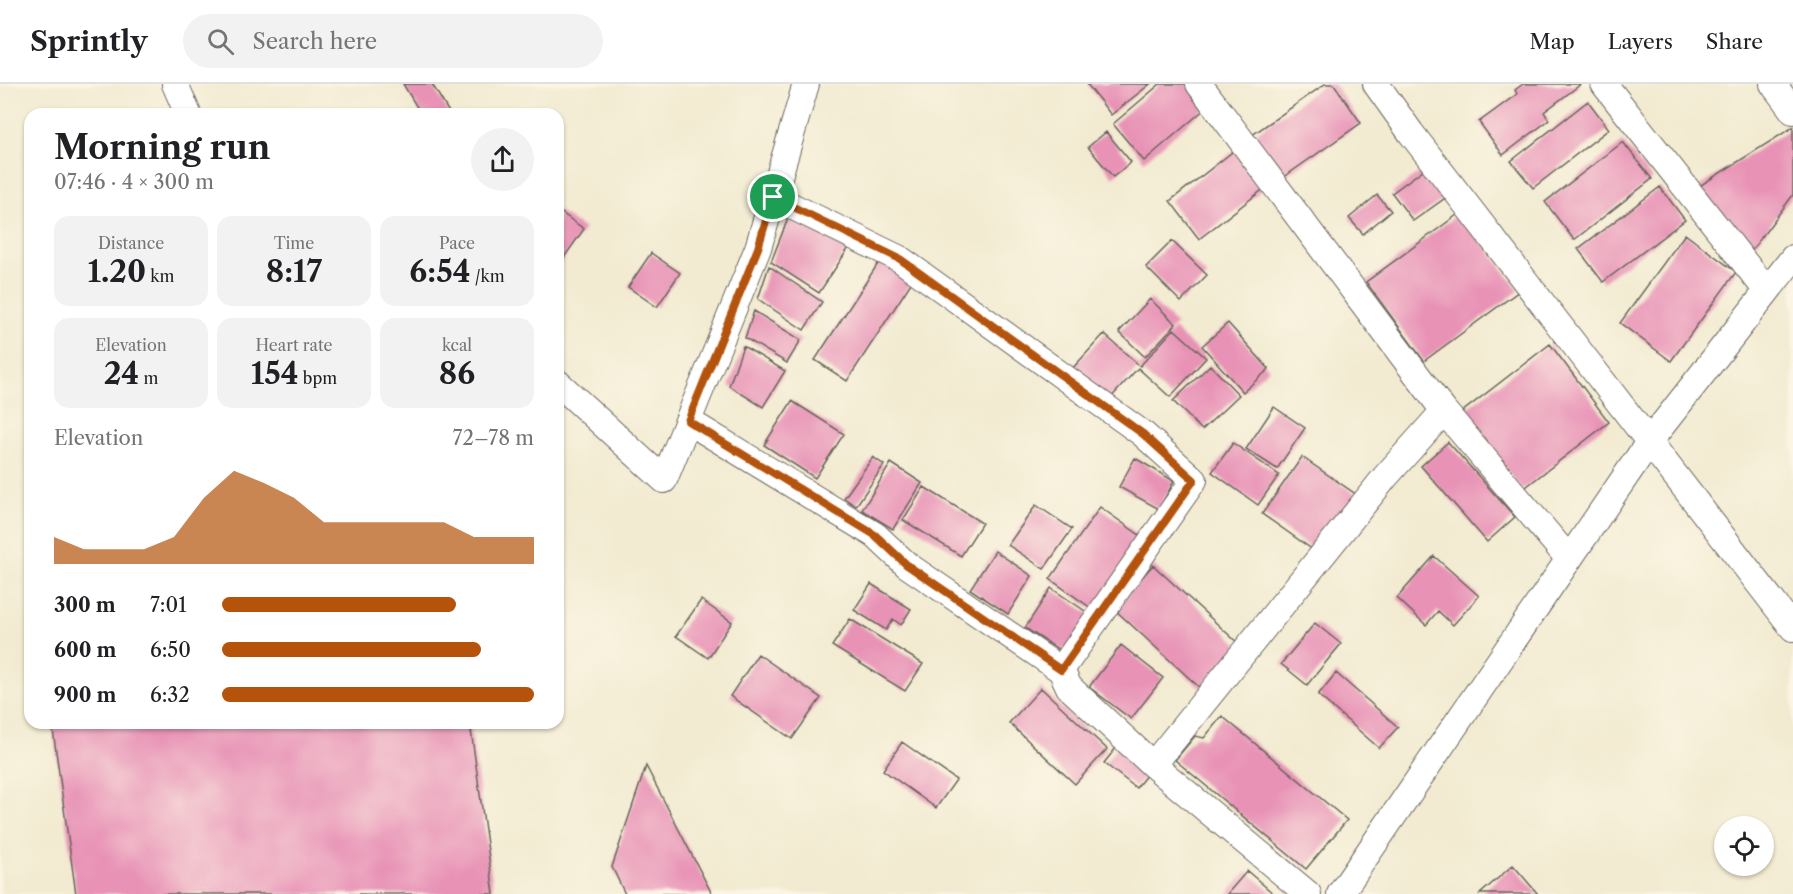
<!DOCTYPE html>
<html lang="en">
<head>
<meta charset="utf-8">
<style>
  body { margin:0; font-family:"Libre Caslon Text",serif; background:#f2f2f2; color:#202124; height:100vh; display:flex; flex-direction:column; font-size:22px; white-space:nowrap }
  * { box-sizing:border-box; margin:0 }
  p { font-size:20px; color:#757577 }
  .icon { flex:none; width:33px; height:33px; fill:none; stroke:currentColor; stroke-width:2; stroke-linecap:round; stroke-linejoin:round }
  .map { position:relative; flex:1; overflow:hidden }
  .details { position:absolute; left:24px; top:24px; width:540px; height:621px; display:flex; flex-direction:column; background:#fff; border-radius:18px; box-shadow:0 2px 4px #0004 }
  .details>* { flex:none }
  .fabs { position:absolute; left:1714px; top:732px; display:grid; gap:12px }
  .fabs a { display:grid; place-items:center; width:60px; height:60px; border-radius:50%; background:#fff; box-shadow:0 2px 4px #0004; font-size:30px }
  .pin { position:absolute; display:grid; place-items:center; width:51px; height:51px; color:#fff; margin:-26px; border:3px solid #fff; border-radius:50%; box-shadow:0 2px 6px #0007 }
  .round { display:grid; place-items:center; flex:none; width:63px; height:63px; border-radius:32px; background:#f2f2f2 }
  .headline { display:flex; align-items:center; justify-content:space-between; height:102px; padding:0 30px }
  h1 { font-size:33px; font-weight:700; line-height:45px }
  .figures { display:grid; grid-template-columns:repeat(3,1fr); gap:9px; height:102px; padding:6px 30px }
  .figures div { display:grid; align-content:center; border-radius:15px; background:#f2f2f2; text-align:center }
  .figures b { font-size:30px; font-weight:700 }
  .figures small { font-size:16px; font-weight:400 }
  .figures p { font-size:16px }
  .chart { height:168px; padding:12px 30px }
  .chart p { display:flex; justify-content:space-between }
  .chart svg { width:100%; height:108px; margin-top:6px; fill:#b45309; opacity:.7 }
  ul { padding:0 30px; list-style:none; font-size:20px }
  li { display:grid; grid-template-columns:96px 72px 1fr; align-items:center; height:45px }
  li i { height:15px; border-radius:8px; background:#b45309 }
  header { display:flex; align-items:center; gap:36px; box-sizing:border-box; height:84px; padding:0 30px; background:#fff; border-bottom:2px solid #e0e0e0 }
  header strong { font-size:28px }
  nav { display:flex; gap:33px; margin-inline-start:auto; font-size:21px }
  .search { width:420px; height:54px; background:#f2f2f2; display:flex; align-items:center; gap:15px; box-sizing:border-box; padding:0 21px; border-radius:33px; color:#757577; font-size:22px }
  .map>svg:first-child { display:block }
  .building { fill:#e893b6 }
  .lines { fill:none; stroke-linecap:round; stroke-linejoin:round }
  .street-casing { stroke:#67645b; stroke-width:28 }
  .street { stroke:#fff; stroke-width:26 }
  .route-casing { stroke:#fff; stroke-width:12 }
  .route { stroke:#b45309; stroke-width:8 }
</style>
</head>
<body>
<header>
<strong>Sprintly</strong>
<div class="search"><svg class="icon" aria-label="search" viewBox="0 0 24 24"><circle cx="10" cy="10" r="6"/><path d="M15 15l6 6"/></svg>Search here</div>
<nav><a>Map</a><a>Layers</a><a>Share</a></nav>
</header>
<div class="map">
<svg width="1793" height="810" viewBox="0 0 1793 810">
  <rect width="100%" height="100%" fill="#fcf5e5"/>
  <filter id="ink" filterUnits="userSpaceOnUse"><feTurbulence type="fractalNoise" baseFrequency=".0167" numOctaves="2"/><feDisplacementMap in="SourceGraphic" scale="12" xChannelSelector="R" yChannelSelector="G"/><feConvolveMatrix kernelMatrix="1 2 1 2 8 2 1 2 1" color-interpolation-filters="sRGB"/></filter>
  <filter id="wash" filterUnits="userSpaceOnUse"><feTurbulence type="fractalNoise" baseFrequency=".008" numOctaves="4" result="noise"/><feDisplacementMap in="SourceGraphic" scale="24" xChannelSelector="R" yChannelSelector="G"/><feGaussianBlur stdDeviation="1.35" result="paint"/><feColorMatrix in="noise" values="0 0 0 0 0 0 0 0 0 0 0 0 0 0 0 0 0 1.4 0 .05"/><feComposite in="paint" operator="in"/></filter>
  <g filter="url(#wash)">
    <rect width="100%" height="100%" fill="#f2ebd1"/>
    <g id="blocks">
      <path class="building" d="M403,0H432L450,30H421Z
        M1087,0H1150L1111,31Z
        M1160,0H1186L1206,24L1144,77L1113,40Z
        M1325,0H1334L1361,39L1278,97L1248,54Z
        M1523,0H1581L1544,28L1549,36L1503,71L1479,38L1517,10L1515,6Z
        M1588,17L1609,45L1533,104L1511,77Z
        M1793,43V111L1746,174L1693,106Z
        M1106,48L1131,78L1113,93L1088,63Z
        M1623,58L1652,95L1574,156L1545,118Z
        M1236,65L1266,103L1199,155L1170,117Z
        M1427,83L1448,112L1413,137L1392,109Z
        M1660,103L1685,136L1603,198L1578,165Z
        M1377,111L1391,127L1363,150L1349,134Z
        M792,124L850,162L819,209L771,178Z
        M559,127L584,145L558,182V129Z
        M1461,128L1519,207L1424,277L1366,198Z
        M1685,150L1736,188L1671,277L1620,239Z
        M1172,157L1207,191L1181,218L1146,183Z
        M651,169L680,189L657,223L628,203Z
        M881,175L913,196L847,297L815,276Z
        M769,182L822,218L804,246L758,215Z
        M1150,215L1176,240L1145,273L1119,248Z
        M754,227L801,256L787,279L745,254Z
        M1228,239L1269,285L1243,308L1202,262Z
        M1174,245L1206,274L1170,313L1138,284L1107,318L1071,286L1104,250L1140,282Z
        M1550,260L1609,338L1522,406L1462,328Z
        M743,262L785,287L763,323L729,302Z
        M1210,281L1239,311L1202,346L1173,317Z
        M792,317L844,350L815,394L764,361Z
        M1274,323L1305,344L1277,385L1246,365Z
        M1448,358L1515,433L1487,458L1421,382Z
        M1233,359L1279,391L1258,421L1212,388Z
        M873,373L884,381L856,422L844,414Z
        M1302,373L1357,411L1316,468L1262,430Z
        M1135,374L1174,397L1159,425L1119,403Z
        M891,379L922,399L893,445L862,426Z
        M924,403L982,439L961,472L903,436Z
        M1036,421L1072,445L1044,485L1008,461Z
        M1100,423L1148,457L1098,529L1050,495Z
        M995,467L1032,492L1008,530L970,505Z
        M1434,472L1479,512L1453,541L1438,527L1426,541L1397,514Z
        M1153,481L1240,561L1200,604L1114,525Z
        M871,500L911,525L901,541L893,535L886,546L854,526Z
        M1051,504L1091,531L1065,570L1025,544Z
        M701,516L732,538L708,574L676,552Z
        M850,535L923,580L905,607L832,562Z
        M1315,539L1341,560L1307,601L1281,580Z
        M1121,561L1163,594L1131,635L1089,603Z
        M758,570L821,614L792,655L730,612Z
        M1336,589L1398,643L1379,664L1318,611Z
        M1041,604L1107,665L1075,700L1009,639Z
        M1222,632L1347,736L1306,785L1175,676L1195,652L1204,654Z
        M52,639H470L494,810H76Z
        M902,658L956,696L936,724L883,686Z
        M1120,659L1151,685L1136,704L1104,679Z
        M646,682L712,810H625L612,783Z
        M1513,781L1538,810H1480Z
        M1247,787L1274,810H1227Z"/>
    </g>
  </g>
  <g filter="url(#ink)">
    <use href="#blocks" fill-opacity="0" stroke="#67645b" stroke-width="1.5"/>
    <g class="lines">
      <defs>
        <path id="street" d="M175,0L188,30
          M1199,0L1444,327
          M1376,0L1411,49L1793,544
          M1604,0L1767,207
          M1773,0L1793,27
          M773,113L900,175L1143,350L1194,396L1061,586
          M558,299L664,396L758,164L806,0
          M688,337L875,451L907,481L1061,586L1069,603L1153,681L1308,810
          M1153,681L1386,392L1444,327L1569,475
          M1340,810L1649,358L1793,174"/>
      </defs>
      <use href="#street" class="street-casing"/>
      <use href="#street" class="street"/>
    </g>
  </g>
  <g class="lines" filter="url(#ink)">
    <defs>
      <path id="route" d="M773,113L900,175L1143,350L1194,396L1061,586L907,481L875,451L688,337L758,164Z"/>
    </defs>
    <use href="#route" class="route-casing"/>
    <use href="#route" class="route"/>
  </g>
</svg>
<div class="fabs">
<a><svg class="icon" aria-label="locate" viewBox="0 0 24 24"><circle cx="12" cy="12" r="6"/><path d="M12 2v4M12 18v4M2 12h4M18 12h4"/></svg></a>
</div>
<div class="pin" style="left:773px;top:113px;background:#1e9e55"><svg class="icon" aria-label="arrive" viewBox="0 0 24 24"><path d="M6 21V4h12l-3 4 3 4H6"/></svg></div>
<section class="details">
<div class="headline"><div><h1>Morning run</h1><p>07:46 · 4 × 300 m</p></div><a class="round"><svg class="icon" aria-label="share" viewBox="0 0 24 24"><path d="M12 15V3M7 8l5-5 5 5M5 13v7h14v-7"/></svg></a></div>
<div class="figures">
<div><p>Distance</p><b>1.20<small> km</small></b></div>
<div><p>Time</p><b>8:17</b></div>
<div><p>Pace</p><b>6:54<small> /km</small></b></div>
</div>
<div class="figures">
<div><p>Elevation</p><b>24<small> m</small></b></div>
<div><p>Heart rate</p><b>154<small> bpm</small></b></div>
<div><p>kcal</p><b>86</b></div>
</div>
<div class="chart"><p><span>Elevation</span>72–78 m</p>
<svg viewBox="0 0 160 44" preserveAspectRatio="none"><path d="M0 44V33L10 38L20 38L30 38L40 33L50 17L60 6L70 11L80 17L90 27L100 27L110 27L120 27L130 27L140 33L150 33L160 33V44z"/></svg>
</div>
<ul>
<li><b>300 m</b>7:01<i style="width:75%"></i></li>
<li><b>600 m</b>6:50<i style="width:83%"></i></li>
<li><b>900 m</b>6:32<i style="width:100%"></i></li>
</ul>
</section>
</div>
</body>
</html>
